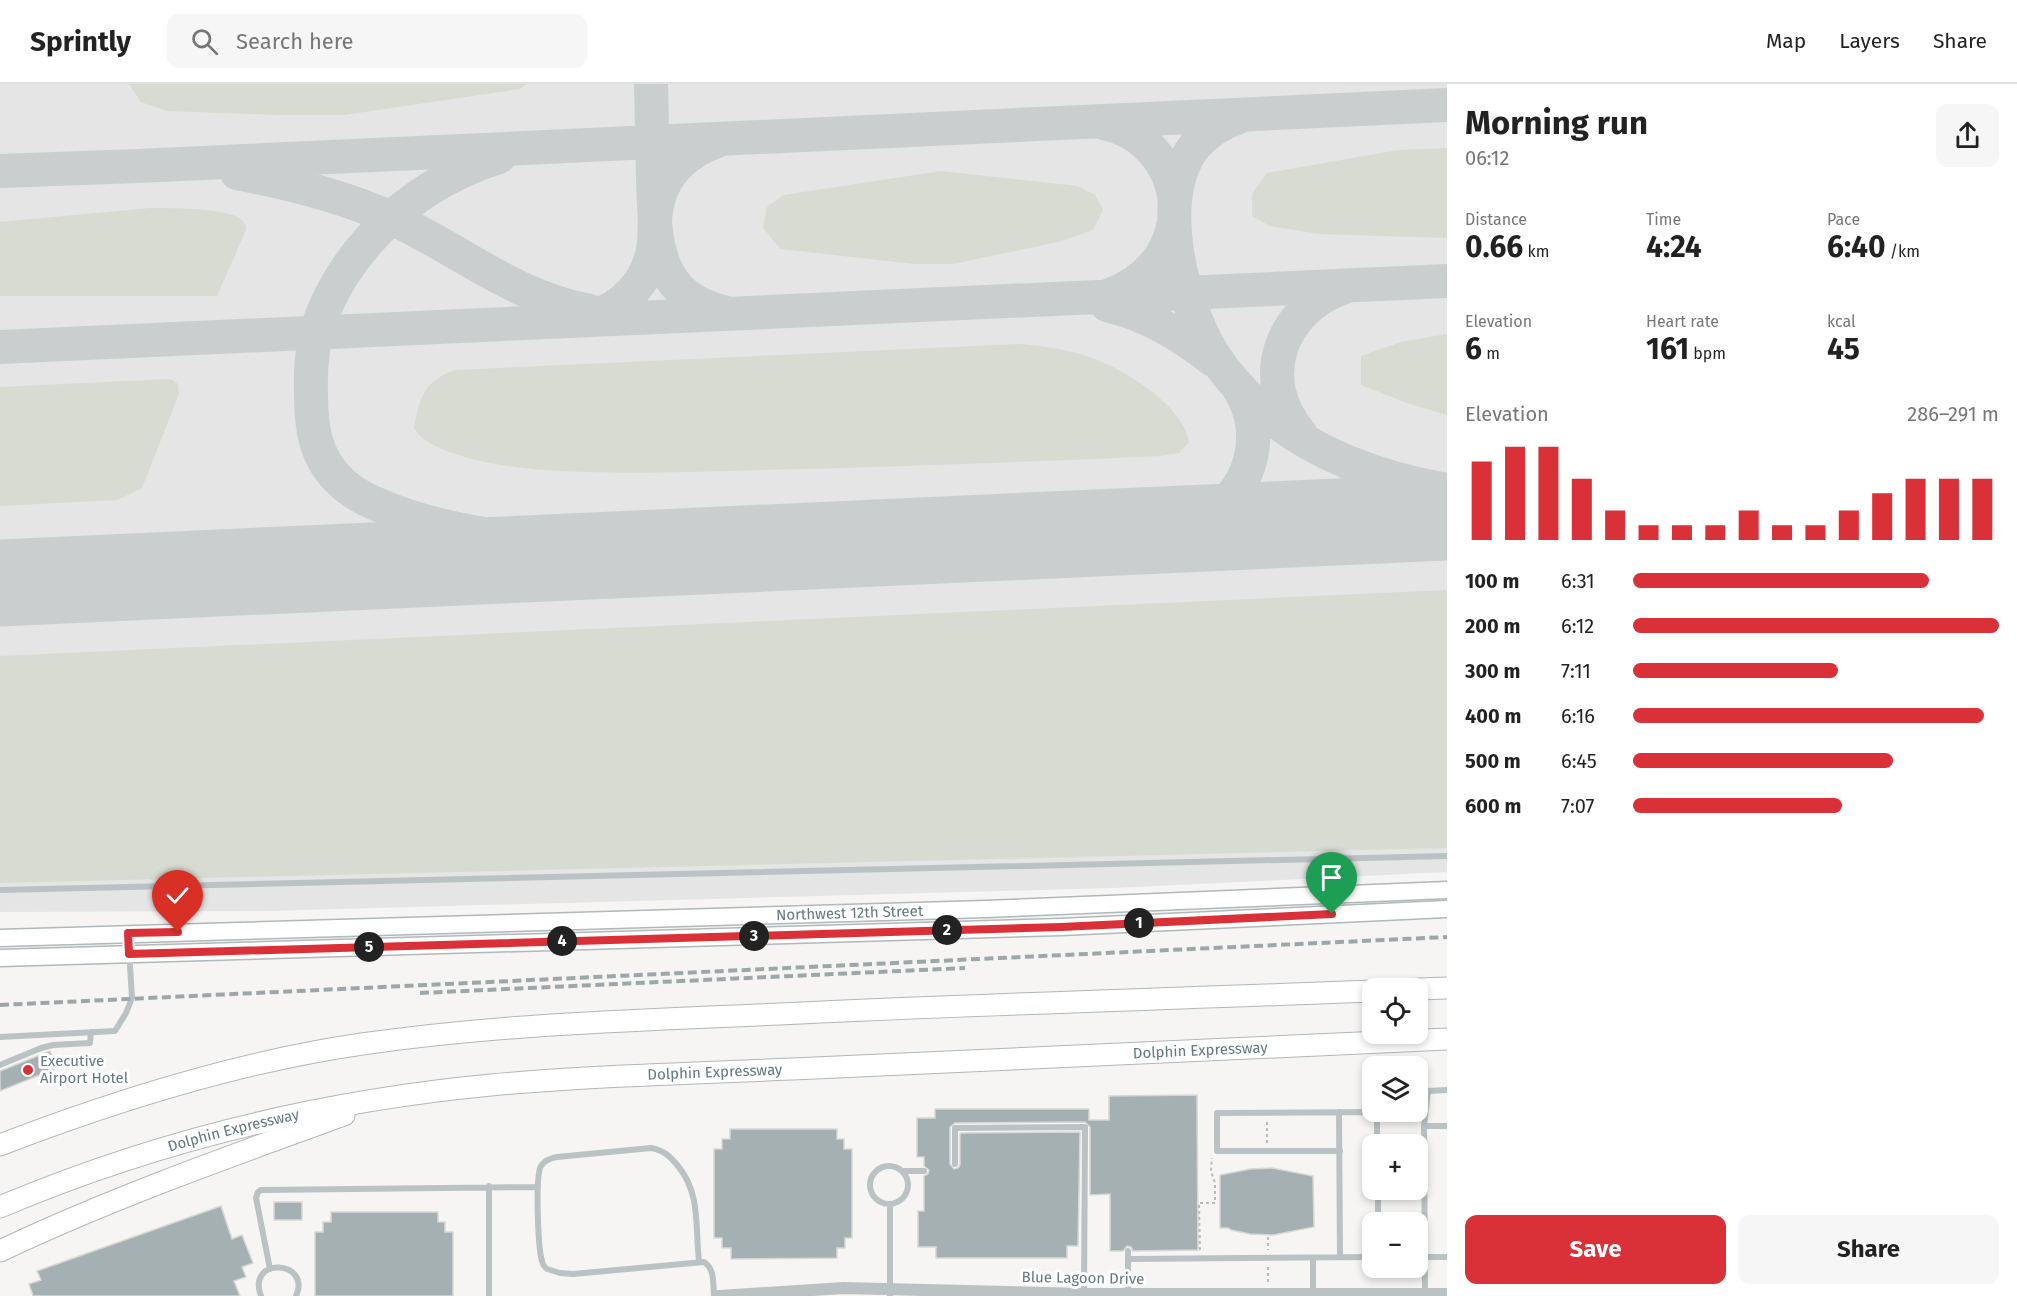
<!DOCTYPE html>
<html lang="en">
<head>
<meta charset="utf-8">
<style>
  body { margin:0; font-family:"Fira Sans",sans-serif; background:#f6f6f6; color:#222; height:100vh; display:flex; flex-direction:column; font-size:22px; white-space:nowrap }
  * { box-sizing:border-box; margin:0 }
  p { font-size:20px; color:#767676 }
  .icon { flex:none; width:33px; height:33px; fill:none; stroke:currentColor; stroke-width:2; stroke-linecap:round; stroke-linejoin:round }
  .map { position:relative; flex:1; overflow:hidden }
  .details { display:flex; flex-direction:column; background:#fff; width:570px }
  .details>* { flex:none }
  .tools { position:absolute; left:1362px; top:894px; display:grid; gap:12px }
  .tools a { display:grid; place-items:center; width:66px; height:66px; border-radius:12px; background:#fff; box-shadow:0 3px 9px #0003; font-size:30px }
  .pin { position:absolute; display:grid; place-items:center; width:51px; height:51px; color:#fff; margin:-62px -26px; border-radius:50% 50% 50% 0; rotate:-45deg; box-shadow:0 0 6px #0007 }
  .pin .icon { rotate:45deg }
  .km { position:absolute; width:30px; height:30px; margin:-15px; border-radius:50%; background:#222; color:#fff; font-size:16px; line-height:30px; text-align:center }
  .round { display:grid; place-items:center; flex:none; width:63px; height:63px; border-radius:12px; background:#f6f6f6 }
  .headline { display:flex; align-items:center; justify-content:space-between; height:102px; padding:0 18px }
  h1 { font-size:33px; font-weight:700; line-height:45px }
  .figures { display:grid; grid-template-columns:repeat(3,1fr); gap:9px; height:102px; padding:6px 18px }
  .figures div { display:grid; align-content:center }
  .figures b { font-size:30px; font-weight:700 }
  .figures small { font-size:16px; font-weight:400 }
  .figures p { font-size:16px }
  .chart { height:168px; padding:12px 18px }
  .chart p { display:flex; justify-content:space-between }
  .chart svg { width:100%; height:108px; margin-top:6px; stroke:#d93137; stroke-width:6 }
  .cta { display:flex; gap:12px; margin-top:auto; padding:12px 18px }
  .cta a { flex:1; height:69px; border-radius:12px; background:#d93137; color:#fff; font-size:24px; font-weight:700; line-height:69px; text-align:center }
  .cta a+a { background:#f6f6f6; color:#222 }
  ul { padding:0 18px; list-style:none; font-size:20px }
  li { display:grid; grid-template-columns:96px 72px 1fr; align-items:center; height:45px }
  li i { height:15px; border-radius:8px; background:#d93137 }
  header { display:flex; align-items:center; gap:36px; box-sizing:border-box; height:84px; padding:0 30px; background:#fff; border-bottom:2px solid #e0e0e0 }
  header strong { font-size:28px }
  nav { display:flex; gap:33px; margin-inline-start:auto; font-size:21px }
  .search { width:420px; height:54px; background:#f6f6f6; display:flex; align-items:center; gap:15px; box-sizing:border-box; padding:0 21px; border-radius:12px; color:#767676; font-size:22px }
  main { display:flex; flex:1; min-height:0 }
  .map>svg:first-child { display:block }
  .built { fill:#e4e5e4 }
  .green { fill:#d8dbd2 }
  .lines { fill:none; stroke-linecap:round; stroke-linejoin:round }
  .taxiway { stroke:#cacece; stroke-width:34 }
  .runway { stroke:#cacece; stroke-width:87 }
  .building { fill:#a5b0b2; stroke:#d8d7d6; stroke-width:1.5 }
  .secondary-casing { stroke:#b0b8ba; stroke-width:19 }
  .highway-casing { stroke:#b1b7b8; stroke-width:23 }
  .path { stroke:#b8bcbd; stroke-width:2; stroke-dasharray:3 3; stroke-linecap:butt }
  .lane { stroke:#bbc2c3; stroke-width:6 }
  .street { stroke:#bbc2c3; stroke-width:12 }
  .secondary { stroke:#fff; stroke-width:16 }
  .highway { stroke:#fff; stroke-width:21 }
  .rail { stroke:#9da7a9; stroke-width:4; stroke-dasharray:9 4.5; stroke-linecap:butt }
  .route-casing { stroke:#fff; stroke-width:12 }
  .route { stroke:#d93137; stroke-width:8 }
  .poi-dot { fill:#d93137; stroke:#fff; stroke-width:2 }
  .labels { text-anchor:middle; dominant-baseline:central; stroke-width:6; stroke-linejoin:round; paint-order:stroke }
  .street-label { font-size:15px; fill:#63797c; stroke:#fff }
  .poi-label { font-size:15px; fill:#63797c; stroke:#fff; text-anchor:start }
</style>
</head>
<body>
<header>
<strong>Sprintly</strong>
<div class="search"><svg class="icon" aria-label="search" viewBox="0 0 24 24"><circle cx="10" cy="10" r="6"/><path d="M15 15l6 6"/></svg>Search here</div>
<nav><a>Map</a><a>Layers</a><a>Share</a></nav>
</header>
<main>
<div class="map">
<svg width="1447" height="1212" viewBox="0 0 1447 1212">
  <rect width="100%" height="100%" fill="#f6f5f3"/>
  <path class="built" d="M0,0H1447V788L1113,804L266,827L0,828Z"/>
  <path class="green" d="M129,0H526L520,5L344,31H280L167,27L141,18Z
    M1447,64V154L1319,150L1270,142L1252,132V110L1267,89L1398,66Z
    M941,87L1077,102L1095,111L1103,126L1093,146L1058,158L953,180H914L781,165L763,144L767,123L784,111Z
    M150,124C170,124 224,124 239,134C244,137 246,141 246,146L217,212H0V138Z
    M1447,250V331L1407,319L1361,301V272L1401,258Z
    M1019,260C1044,262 1068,265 1092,274C1124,285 1184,322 1189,358L1179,369L1160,372C1027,378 894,383 761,386C689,388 616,391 544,386C512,384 430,373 414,344C419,313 426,295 456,286Z
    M170,295L178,300L179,310L142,404L117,416L0,422V303Z
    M1447,506V764L0,799V572Z"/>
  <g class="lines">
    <path class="taxiway" d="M651,0C652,31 652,62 653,93C655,155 653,213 727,229
      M1239,33C1221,39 1206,48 1194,63C1154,114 1182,220 1213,270C1226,291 1243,309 1261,325C1311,370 1381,395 1447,406
      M1104,39C1143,47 1171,79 1175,118
      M499,73C421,97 353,155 322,231C312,257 310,282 311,310C311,344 315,373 340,397C356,413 378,421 399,429C523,472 678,462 808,462
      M0,87L138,82L1447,21
      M237,89C289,99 343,112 391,134C461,166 511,212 590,227
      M1110,211C1143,199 1168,174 1174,138
      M1107,221C1148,231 1180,250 1213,276
      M588,234C624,225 651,195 654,158C655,144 654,130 658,117C665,87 690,66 717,57
      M0,263L1447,197
      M1300,349C1255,296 1280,226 1342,204
      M1138,447C1158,444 1182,443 1201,435C1251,412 1268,350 1239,305"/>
    <path class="runway" d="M0,499L1447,433"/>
  </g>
  <path class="building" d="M50,967L57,984L0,1007V987Z
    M1197,1011L1198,1166L1133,1167L1131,1163L1127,1162L1123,1167H1110V1110L1090,1111V1043L1085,1038L955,1039L950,1043V1080L954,1085L958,1084L960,1081V1049L1080,1048L1078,1162H1067V1174H936V1163H918V1127H924V1092L928,1090L929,1086L924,1082V1073H917V1034H935V1025H1089V1036H1109V1012Z
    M730,1045H837V1055H844V1065H852V1154H845V1164H837V1174L731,1175V1164H722V1154H714V1065H722V1055H730Z
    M1272,1084L1313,1092L1314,1143L1273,1151L1250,1150L1231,1146L1228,1144H1220V1091L1250,1085Z
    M274,1118H302V1136H274Z
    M221,1122L232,1155L242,1151L253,1179L242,1183L246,1193L234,1197L240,1212H33L29,1200L41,1196L37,1187Z
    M331,1128H438V1138H445V1148H453V1212H315V1148H323V1138H331Z"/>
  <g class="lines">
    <defs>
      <g id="secondary">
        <path id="s1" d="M0,854L986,825L1447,806"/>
        <path d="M0,874L1061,843L1447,825"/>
      </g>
      <g id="highway">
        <path d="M1418,905L1447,904"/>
        <path d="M0,1061C117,1016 238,978 362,960C501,940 640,936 780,930C977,920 1175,915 1372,907"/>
        <path id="s2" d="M0,1123C156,1057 323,1017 491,1001C598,991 707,989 815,984C1025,974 1236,965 1447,955"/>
        <path d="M0,1167C112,1114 228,1073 344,1031"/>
      </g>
    </defs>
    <use href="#secondary" class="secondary-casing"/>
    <use href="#highway" class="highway-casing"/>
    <path class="path" d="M1267,1038V1059
      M1268,1153V1166
      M1200,1166L1199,1119H1215V1099L1211,1087L1212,1074
      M1268,1183V1199"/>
    <path class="lane" d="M0,806L1447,772
      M0,953L115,947L126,929L132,914L128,850
      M0,981L41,964L53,961L90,959L91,948
      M1339,1028L1340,1173
      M1424,1042H1447
      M1340,1067H1217V1029L1377,1028V1060
      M955,1080V1044L1085,1043L1084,1212
      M870 1101a19 19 0 1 1 38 0a19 19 0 1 1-38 0Z
      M902,1087H924
      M489,1102V1212
      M1378,1106V1138
      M890,1120V1212
      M1425,1173H1447
      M1128,1175L1372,1173
      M699,1177C695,1143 701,1110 678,1082C670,1072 663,1066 651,1064L557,1073C551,1074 545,1076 541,1082C535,1092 538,1164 542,1177C543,1182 543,1181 547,1185L560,1189L573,1190L704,1178C715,1185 713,1200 714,1212
      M270,1185L256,1114L258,1108L261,1106L538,1103
      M1313,1209V1174
      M1425,1210L1424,1042L1428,1007L1447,1006
      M1128,1211V1167
      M261,1212C246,1172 312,1176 296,1212"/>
    <path class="street" d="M719,1212L844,1204L1084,1210H1447"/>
    <use href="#secondary" class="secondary"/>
    <use href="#highway" class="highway"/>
    <path class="rail" d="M420,909L965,884
      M0,921L1447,853"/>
  </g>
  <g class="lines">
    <defs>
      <path id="route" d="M178,848L128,849L129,870L1061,843L1332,830"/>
    </defs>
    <use href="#route" class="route-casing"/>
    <use href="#route" class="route"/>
  </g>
  <circle class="poi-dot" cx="28" cy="986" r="6"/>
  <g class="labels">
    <g class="street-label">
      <text stroke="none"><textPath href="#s1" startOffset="850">Northwest 12th Street</textPath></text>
      <text stroke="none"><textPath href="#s2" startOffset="1218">Dolphin Expressway</textPath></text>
      <text stroke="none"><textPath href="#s2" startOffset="732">Dolphin Expressway</textPath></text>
      <text stroke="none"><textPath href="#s2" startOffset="246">Dolphin Expressway</textPath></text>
      <text transform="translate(1083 1194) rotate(1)">Blue Lagoon Drive</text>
    </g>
    <g class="poi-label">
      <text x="40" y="977">Executive<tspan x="40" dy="17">Airport Hotel</tspan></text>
    </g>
  </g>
</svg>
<div class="tools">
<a><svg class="icon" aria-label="locate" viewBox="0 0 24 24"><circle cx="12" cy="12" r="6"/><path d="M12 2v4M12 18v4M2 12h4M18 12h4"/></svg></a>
<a><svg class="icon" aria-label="layers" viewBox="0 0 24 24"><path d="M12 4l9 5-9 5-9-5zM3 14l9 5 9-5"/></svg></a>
<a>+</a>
<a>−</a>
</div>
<div class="pin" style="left:1332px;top:830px;background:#1e9e55"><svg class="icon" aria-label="arrive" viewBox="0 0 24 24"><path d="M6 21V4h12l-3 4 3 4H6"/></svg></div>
<div class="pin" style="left:178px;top:848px;background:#d93025"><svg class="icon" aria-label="check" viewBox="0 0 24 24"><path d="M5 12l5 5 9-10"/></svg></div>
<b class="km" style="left:1139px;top:839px">1</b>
<b class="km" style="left:947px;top:846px">2</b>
<b class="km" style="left:754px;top:852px">3</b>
<b class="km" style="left:562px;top:857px">4</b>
<b class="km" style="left:369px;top:863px">5</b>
</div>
<section class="details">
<div class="headline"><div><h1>Morning run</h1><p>06:12</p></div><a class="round"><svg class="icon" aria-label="share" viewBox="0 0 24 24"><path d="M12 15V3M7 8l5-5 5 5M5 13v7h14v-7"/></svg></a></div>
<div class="figures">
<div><p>Distance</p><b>0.66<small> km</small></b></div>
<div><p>Time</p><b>4:24</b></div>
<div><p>Pace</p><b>6:40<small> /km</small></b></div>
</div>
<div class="figures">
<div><p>Elevation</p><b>6<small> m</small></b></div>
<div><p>Heart rate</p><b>161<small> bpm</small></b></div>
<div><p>kcal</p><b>45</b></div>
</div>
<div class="chart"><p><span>Elevation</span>286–291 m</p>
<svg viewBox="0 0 160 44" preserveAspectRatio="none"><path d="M5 44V12M15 44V6M25 44V6M35 44V19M45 44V32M55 44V38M65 44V38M75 44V38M85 44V32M95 44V38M105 44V38M115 44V32M125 44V25M135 44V19M145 44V19M155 44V19"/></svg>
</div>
<ul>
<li><b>100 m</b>6:31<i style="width:81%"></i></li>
<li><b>200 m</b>6:12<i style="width:100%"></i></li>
<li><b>300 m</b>7:11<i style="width:56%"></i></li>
<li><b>400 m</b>6:16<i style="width:96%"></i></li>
<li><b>500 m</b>6:45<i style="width:71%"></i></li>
<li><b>600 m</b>7:07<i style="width:57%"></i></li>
</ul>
<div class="cta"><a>Save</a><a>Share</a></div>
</section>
</main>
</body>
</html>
